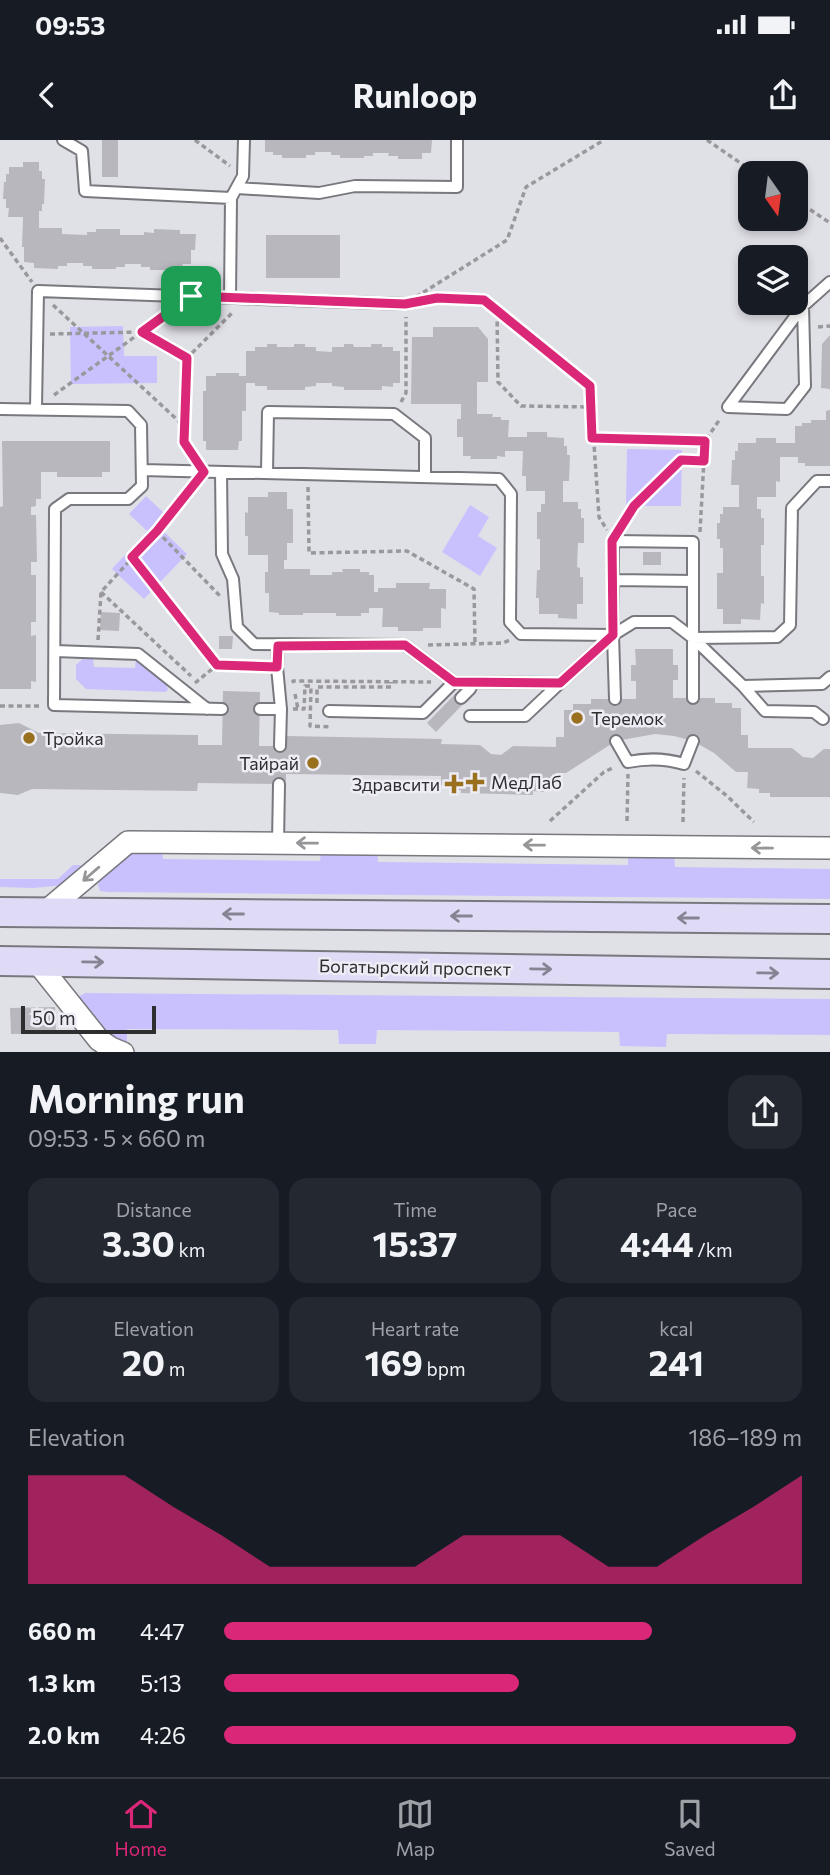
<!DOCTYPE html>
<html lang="en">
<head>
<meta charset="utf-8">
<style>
  body { margin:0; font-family:Commissioner,sans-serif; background:#242831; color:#f1f3f6; height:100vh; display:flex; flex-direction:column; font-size:26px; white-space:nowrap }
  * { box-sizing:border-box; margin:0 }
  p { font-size:23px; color:#9ea1a6 }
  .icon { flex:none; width:38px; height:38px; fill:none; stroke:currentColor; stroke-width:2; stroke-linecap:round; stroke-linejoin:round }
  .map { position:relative; height:912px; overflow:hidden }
  .details { display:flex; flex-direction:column; background:#171b24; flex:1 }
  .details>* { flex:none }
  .needle { width:46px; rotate:166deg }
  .fabs { position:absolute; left:738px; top:21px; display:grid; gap:14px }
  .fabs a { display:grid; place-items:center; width:70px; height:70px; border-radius:14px; background:#171b24; box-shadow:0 4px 10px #0003; font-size:35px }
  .scale { position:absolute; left:21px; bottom:18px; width:135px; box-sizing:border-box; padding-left:7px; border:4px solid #2e2e30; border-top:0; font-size:19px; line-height:24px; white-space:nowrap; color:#2e2e30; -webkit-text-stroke:5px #eeedf5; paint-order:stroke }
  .pin { position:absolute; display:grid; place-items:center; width:60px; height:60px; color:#fff; margin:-30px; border-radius:14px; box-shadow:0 4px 10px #0006 }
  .round { display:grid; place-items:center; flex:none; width:74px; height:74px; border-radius:21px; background:#242831 }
  .overview { display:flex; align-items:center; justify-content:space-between; height:119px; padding:0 28px }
  h1 { font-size:38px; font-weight:700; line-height:52px }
  .metrics { display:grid; grid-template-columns:repeat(3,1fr); gap:10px; height:119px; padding:7px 28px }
  .metrics div { display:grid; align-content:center; border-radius:18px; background:#242831; text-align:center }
  .metrics b { font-size:35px; font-weight:700 }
  .metrics small { font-size:19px; font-weight:400 }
  .metrics p { font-size:19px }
  .chart { height:196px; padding:14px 28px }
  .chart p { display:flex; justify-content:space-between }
  .chart svg { width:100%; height:126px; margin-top:7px; fill:#db2777; opacity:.7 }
  ul { padding:0 28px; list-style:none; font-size:23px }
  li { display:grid; grid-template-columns:112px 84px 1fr; align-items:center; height:52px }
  li i { height:18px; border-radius:9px; background:#db2777 }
  .status { display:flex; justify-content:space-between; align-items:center; height:49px; padding:0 35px; background:#171b24; direction:ltr }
  .status svg { height:19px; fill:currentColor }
  header { display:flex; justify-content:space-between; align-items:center; height:91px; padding:0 28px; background:#171b24; font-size:32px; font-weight:700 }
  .menu { display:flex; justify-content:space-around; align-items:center; height:98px; border-top:2px solid #363941; background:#171b24; font-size:19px; color:#9ea1a6 }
  .menu a { display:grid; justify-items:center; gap:4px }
  .menu .selected { color:#db2777 }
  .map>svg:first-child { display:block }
  .green { fill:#c8c1fe }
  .building { fill:#b8b7be }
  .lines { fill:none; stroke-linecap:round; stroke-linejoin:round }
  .lane-casing { stroke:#78787e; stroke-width:14 }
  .street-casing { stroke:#78787e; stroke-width:24 }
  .secondary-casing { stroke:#78787e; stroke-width:32 }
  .path { stroke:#98989d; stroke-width:3.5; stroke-dasharray:5 3.5; stroke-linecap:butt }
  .lane { stroke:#fff; stroke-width:10 }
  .street { stroke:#fff; stroke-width:21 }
  .secondary { stroke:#dfdaf6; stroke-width:28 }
  .oneway { stroke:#969698 }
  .oneway2 { stroke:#868493 }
  .route-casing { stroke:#fff; stroke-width:14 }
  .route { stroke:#db2777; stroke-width:9 }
  .poi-dot { fill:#99701d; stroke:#eeedf5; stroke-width:2.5 }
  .labels { text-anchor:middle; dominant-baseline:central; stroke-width:5; stroke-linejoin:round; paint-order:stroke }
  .poi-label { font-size:18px; fill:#2e2e30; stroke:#eeedf5; text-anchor:start }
  .street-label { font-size:18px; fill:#2e2e30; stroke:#eeedf5 }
</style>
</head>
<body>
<div class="status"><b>09:53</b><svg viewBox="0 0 49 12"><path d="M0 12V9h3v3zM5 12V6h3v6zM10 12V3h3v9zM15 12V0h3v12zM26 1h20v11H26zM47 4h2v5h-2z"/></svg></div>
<header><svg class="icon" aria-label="back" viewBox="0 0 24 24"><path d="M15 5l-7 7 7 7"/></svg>Runloop<svg class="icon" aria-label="share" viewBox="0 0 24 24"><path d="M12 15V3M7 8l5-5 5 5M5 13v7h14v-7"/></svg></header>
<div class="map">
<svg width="830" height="913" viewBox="0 0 830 913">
  <rect width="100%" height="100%" fill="#e0e0e7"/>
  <path class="green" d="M123,186L124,216H157V243L71,244L70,187Z
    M627,309L682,310L681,366H626Z
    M146,356L166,375L157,385L187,414L144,459L112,429L147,391L129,374Z
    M470,365L489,377L478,396L497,408L480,436L442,412Z
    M85,517L93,518L94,527L135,528L136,519L166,543L168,550L165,552L86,549L76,539V525Z
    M162,708L163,719L320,721L321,711L377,710L378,722L628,725V714L674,715L675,727L830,729V759L108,752L100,751L98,745L102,735L127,714L138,709Z
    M73,725H80L83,728L65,745L33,748L0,747V739H58Z
    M85,853L830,859V895L667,894L666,907L620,906L619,892L377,890L376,904H339L338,890L127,889V903L111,900L80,863V856Z"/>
  <path class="building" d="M102,0H118V37H102Z
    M265,0H432L431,13H422V19H398V16H388L389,13H373V16H364V18H340V15H331V12H315V15H306V18H282V15H273V12H265Z
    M23,22H39V31H42V39H45L44,64H42V71H39V88H62V94L87,95V92H96V89H120V95H144V92L154,93V89L180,90V94H196L195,110H191V124H183L182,127H174V130H150V127H141V124H125V127H116V129H92V126H83V123H67V126H58V129L34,128V123L24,122V107H22L23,77H8L9,68H6V59H3L4,42H6V34H9V27H23Z
    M266,95H340V138H266Z
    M433,187H478L488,199V242H477V274H493L492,277H501V280H509L508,297H527V292H547V297L564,298V306H567V315H570L569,341H563V362H578V369H581V378H584V403H578L577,427L580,428V437H583V464H577V479L558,478V474H539V458H536L537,430H540V399H537V372H541V364H545V351H526V336H522L523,311H505V317L497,316V319H470L471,316H463V297H457V279H461V264H411L412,197H433Z
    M830,195V249L821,248L822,204Z
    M267,204H277V207H294V204H305V207H316V211L332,212V207H344V204H353L354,207H371V204H382V207H393V211H400V243H393V247L382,246V250H344V247L332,246V243H316V246L305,247V250H267V246H255V243H246V271H242V301H239L238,310H206V301H203V251H206V236H216V233H239V236H246V211H255V207H267Z
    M830,270V326H805V323H798V317H780V342L776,341V357H757V369H761V378H764V405H761V436H764V464L761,463L760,480L741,479V484H723V469H717V433H723V408H720V399H717V383H720V374H723V367H739V345H731L732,320H735V311H738V303H756V298H776V303H795V286H802V283H811V280H826V271Z
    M2,301H110V332H102V337H57V332H41V359H36V366L31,367V375H36L37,422H31V435H36V482H31V496L36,495V542L31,541V549H0V367L3,366Z
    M268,352H287V369H293V403H287V420H284V429H310V435H332V432H343L342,429H360V432H369V435H374V452H378V448H396V443H430L429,449H446V469L441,468V488H423V491H398V487H382L383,468H369V473H361V476H336V473H303V475H279V473L269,472V453H265V432H268V415H248V396H245V372L248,373V357H268Z
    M643,412H661V425H643Z
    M101,472L120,473L119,491L100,490Z
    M219,496H233L232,509H219Z
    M635,509H673V525H678V540H673V558H715V563H732V568H741V595H748V608H792L803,617L813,618L824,609H830V657H770V653H759V649L747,648L748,632H736L714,613L693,601L674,596L655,594L616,601L566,633H556V647H544V652L533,651V655L461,653V650H450V645H441V636L286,634V644L198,643L197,651L32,649L18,655L0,653V585L19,583L39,593L198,595V605H222L223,551L260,552L259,606H287V596L442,599L441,604L480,605L491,614L501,615L513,606L556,607V597H564V570H573V564H591V559H636V541H631V525H636Z
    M456,553L465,562L436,592L427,583Z
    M55,867L56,893L11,894L10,868Z"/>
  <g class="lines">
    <defs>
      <path id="lane" d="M63,0L82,11L85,51L231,58
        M237,48L319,53L355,46L457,47V0
        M230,158L231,58L243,36L244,0
        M728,267L787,269L805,246L803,166
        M728,267L803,166L830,142
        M36,268L38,151L406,164
        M0,269L128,271L141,285L142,346L128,359H69L55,369L54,565L222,569
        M142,330L499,339L511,354L510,482L521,494L613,495
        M221,332L222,414L233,439L237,487L254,504L405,505L454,542L560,543L613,495V401L693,402V498L743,546L822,544L830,537
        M267,333L268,272L394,274L425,298V337
        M613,440L693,441
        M693,498L777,497L790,485L792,368L817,341H830
        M278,505L277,527L281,569L280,606
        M55,511L138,514L207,569
        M743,546L765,571L814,572L823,579
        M461,558L470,549L473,542
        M615,559L613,495L634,482H672L693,498V558
        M260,569H281
        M329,571L423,573L454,542
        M470,576H525L560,543
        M616,601L628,622C647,618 664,618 684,624L693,601
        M278,703L279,644"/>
      <path id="street" d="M45,772L128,702L830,708
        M36,821L99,900L111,908L123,913"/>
      <path id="secondary" d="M0,772L830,779
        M0,821L830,834"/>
    </defs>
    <use href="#lane" class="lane-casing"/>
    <use href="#street" class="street-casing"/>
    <use href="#secondary" class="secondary-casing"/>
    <path class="path" d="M195,0L230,26
      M707,0L755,33
      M796,60L830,83
      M0,98L32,142
      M416,157L507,100L526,47L604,0
      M418,161L437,158L483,160L590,246L599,377L607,390
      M53,165L184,286
      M497,173L498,242L521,266L591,267
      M818,187L830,186
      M50,194L142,192L187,218
      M54,255L172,170
      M401,262L406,253V177
      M592,298L705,301
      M195,318L184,302L187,218L233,172
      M308,347L309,413L407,411L474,449L475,504
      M619,389L634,366L681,320L704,321
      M157,391L221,457
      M700,392L705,301L720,279
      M132,417L217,525
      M101,452L191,536
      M98,500L101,452L157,391L193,346
      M428,505L503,503L510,500
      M195,543L217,525L264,526
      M294,543L293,541L431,542
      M295,554L298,569
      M317,563V547H391V542
      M0,566H42
      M293,569H304L305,546H311L310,586L332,587
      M696,631L727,656L754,682
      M550,681L604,632L615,627
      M627,681L628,634
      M683,682L684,638"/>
    <use href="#lane" class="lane"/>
    <use href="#street" class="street"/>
    <use href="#secondary" class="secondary"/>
  </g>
  <defs><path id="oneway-shaft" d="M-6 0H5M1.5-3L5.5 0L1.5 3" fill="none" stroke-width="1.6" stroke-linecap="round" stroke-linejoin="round" transform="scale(1.75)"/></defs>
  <g class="oneway">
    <use href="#oneway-shaft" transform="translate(307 703) rotate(-179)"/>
    <use href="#oneway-shaft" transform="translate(534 705) rotate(-179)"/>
    <use href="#oneway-shaft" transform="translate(762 708) rotate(-179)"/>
    <use href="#oneway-shaft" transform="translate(91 734) rotate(139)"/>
  </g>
  <g class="oneway2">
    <use href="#oneway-shaft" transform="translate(233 774) rotate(-180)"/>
    <use href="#oneway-shaft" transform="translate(461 776) rotate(-180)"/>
    <use href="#oneway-shaft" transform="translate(688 778) rotate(-180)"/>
    <use href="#oneway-shaft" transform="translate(93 822) rotate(1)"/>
    <use href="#oneway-shaft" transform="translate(541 829) rotate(1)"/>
    <use href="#oneway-shaft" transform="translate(768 833) rotate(1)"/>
  </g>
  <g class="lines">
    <defs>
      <path id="route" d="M191,156L405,164L437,158L484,160L590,246L592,298L705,301L704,321L681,320L634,366L612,401L613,495L560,543L454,542L405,505L278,506L277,527L217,525L132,417L157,391L204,332L184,302L187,218L142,192Z"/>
    </defs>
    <use href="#route" class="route-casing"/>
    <use href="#route" class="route"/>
  </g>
  <g class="poi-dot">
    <circle cx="577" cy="578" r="7"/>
    <circle cx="29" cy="598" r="7"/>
    <circle cx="313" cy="623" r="7"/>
    <path d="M471.5 631.5h7v7h7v7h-7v7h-7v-7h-7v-7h7z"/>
    <path d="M450.5 633.5h7v7h7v7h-7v7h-7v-7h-7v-7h7z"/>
  </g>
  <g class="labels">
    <g class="poi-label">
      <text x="591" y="578">Теремок</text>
      <text x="43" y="598">Тройка</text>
      <text x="299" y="623" text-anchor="end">Тайрай</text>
      <text x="491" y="642">МедЛаб</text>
      <text x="440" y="644" text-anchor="end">Здравсити</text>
    </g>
    <g class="street-label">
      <text transform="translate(415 827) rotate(1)">Богатырский проспект</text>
    </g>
  </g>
</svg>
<div class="fabs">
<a><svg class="needle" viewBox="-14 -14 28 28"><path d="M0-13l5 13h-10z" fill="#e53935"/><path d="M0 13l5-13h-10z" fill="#9ea1a6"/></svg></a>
<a><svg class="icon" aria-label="layers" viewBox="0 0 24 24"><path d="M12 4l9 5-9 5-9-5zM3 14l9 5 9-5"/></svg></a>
</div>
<div class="scale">50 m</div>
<div class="pin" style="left:191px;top:156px;background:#1e9e55"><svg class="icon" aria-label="arrive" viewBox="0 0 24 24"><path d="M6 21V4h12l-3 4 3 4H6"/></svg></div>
</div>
<section class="details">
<div class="overview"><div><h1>Morning run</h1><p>09:53 · 5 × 660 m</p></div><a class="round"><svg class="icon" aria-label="share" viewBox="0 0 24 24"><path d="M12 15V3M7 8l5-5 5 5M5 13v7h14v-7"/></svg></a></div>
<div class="metrics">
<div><p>Distance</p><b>3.30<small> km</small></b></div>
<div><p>Time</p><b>15:37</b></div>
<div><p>Pace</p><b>4:44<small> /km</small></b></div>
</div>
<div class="metrics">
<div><p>Elevation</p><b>20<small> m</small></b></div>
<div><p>Heart rate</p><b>169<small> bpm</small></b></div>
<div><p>kcal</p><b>241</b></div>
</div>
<div class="chart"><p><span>Elevation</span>186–189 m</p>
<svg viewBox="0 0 160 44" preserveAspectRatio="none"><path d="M0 44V6L10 6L20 6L30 17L40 27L50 38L60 38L70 38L80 38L90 27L100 27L110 27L120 38L130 38L140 27L150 17L160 6V44z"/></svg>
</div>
<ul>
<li><b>660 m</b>4:47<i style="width:74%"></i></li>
<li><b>1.3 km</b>5:13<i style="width:51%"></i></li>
<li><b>2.0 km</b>4:26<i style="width:99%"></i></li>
</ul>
</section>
<nav class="menu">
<a class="selected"><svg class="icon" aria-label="home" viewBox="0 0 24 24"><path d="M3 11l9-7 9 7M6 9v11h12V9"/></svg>Home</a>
<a><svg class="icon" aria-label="map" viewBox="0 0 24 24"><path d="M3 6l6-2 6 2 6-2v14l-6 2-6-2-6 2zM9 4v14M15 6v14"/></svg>Map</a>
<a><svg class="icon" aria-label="saved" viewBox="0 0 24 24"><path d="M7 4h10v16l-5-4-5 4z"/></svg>Saved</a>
</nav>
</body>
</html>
